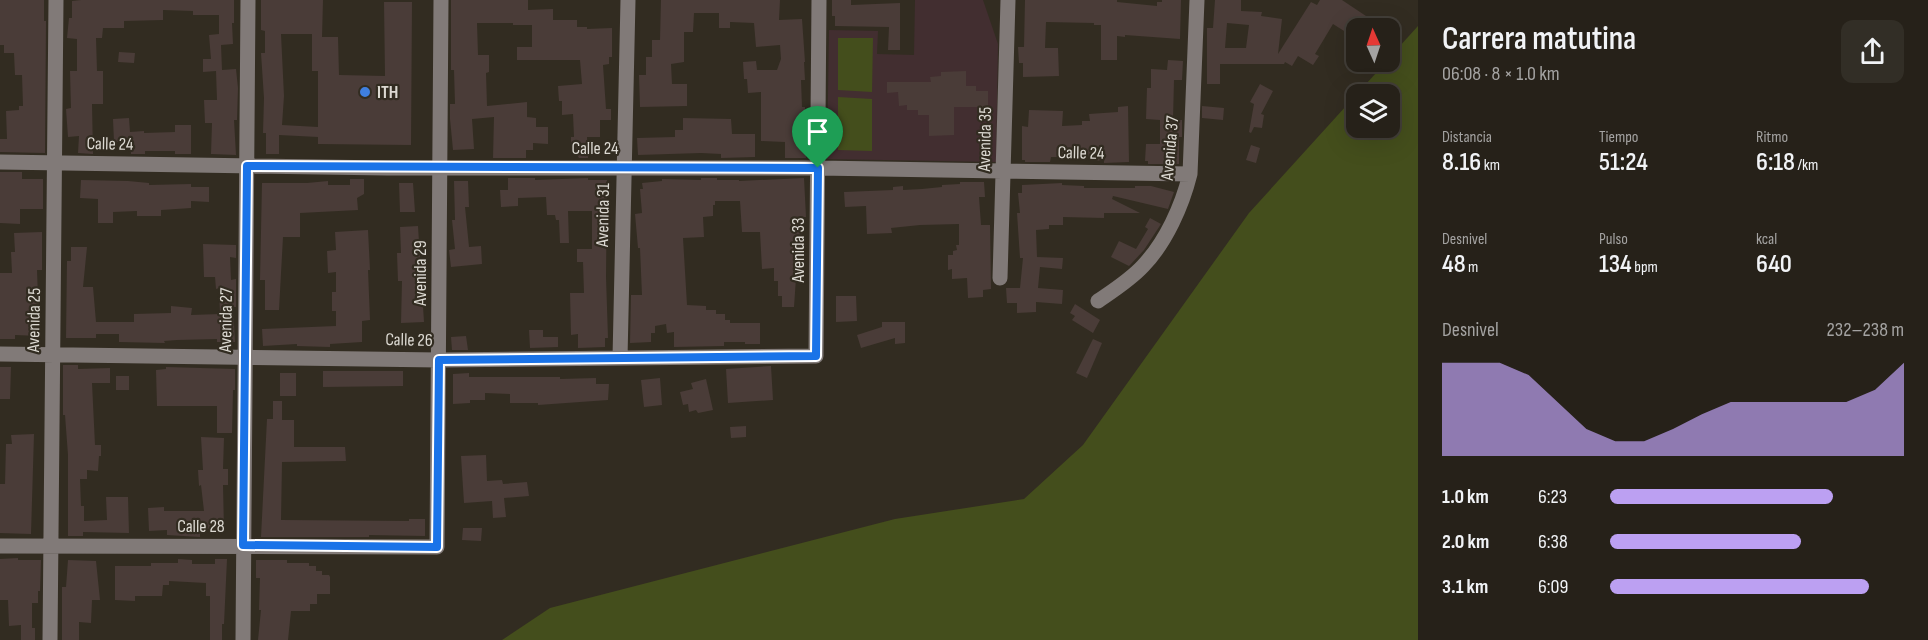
<!DOCTYPE html>
<html lang="es">
<head>
<meta charset="utf-8">
<style>
  body { margin:0; font-family:"Sofia Sans Condensed",sans-serif; background:#322e26; color:#f1f3f6; height:100vh; display:flex; flex-direction:column; font-size:22px; white-space:nowrap }
  * { box-sizing:border-box; margin:0 }
  p { font-size:20px; color:#a4a3a2 }
  .icon { flex:none; width:33px; height:33px; fill:none; stroke:currentColor; stroke-width:2; stroke-linecap:round; stroke-linejoin:round }
  .map { position:relative; flex:1; overflow:hidden }
  .side { display:flex; flex-direction:column; background:#262119; width:510px }
  .side>* { flex:none }
  .needle { width:39px; rotate:357deg }
  .tools { position:absolute; left:1346px; top:18px; display:grid; gap:12px }
  .tools a { display:grid; place-items:center; width:54px; height:54px; border-radius:12px; background:#262119; box-shadow:0 6px 24px #0002,0 0 0 2px #423e38; font-size:30px }
  .pin { position:absolute; display:grid; place-items:center; width:51px; height:51px; color:#fff; margin:-62px -26px; border-radius:50% 50% 50% 0; rotate:-45deg; box-shadow:0 0 6px #0007 }
  .pin .icon { rotate:45deg }
  .round { display:grid; place-items:center; flex:none; width:63px; height:63px; border-radius:12px; background:#322e26 }
  .summary { display:flex; align-items:center; justify-content:space-between; height:102px; padding:0 24px }
  h1 { font-size:33px; font-weight:600; line-height:45px }
  .figures { display:grid; grid-template-columns:repeat(3,1fr); gap:9px; height:102px; padding:6px 24px }
  .figures div { display:grid; align-content:center }
  .figures b { font-size:26px; font-weight:600 }
  .figures small { font-size:16px; font-weight:400 }
  .figures p { font-size:16px }
  .chart { height:168px; padding:12px 24px }
  .chart p { display:flex; justify-content:space-between }
  .chart svg { width:100%; height:108px; margin-top:6px; fill:#bca0f2; opacity:.7 }
  ul { padding:0 24px; list-style:none; font-size:20px }
  li { display:grid; grid-template-columns:96px 72px 1fr; align-items:center; height:45px }
  li i { height:15px; border-radius:8px; background:#bca0f2 }
  main { display:flex; flex:1; min-height:0 }
  .map>svg:first-child { display:block }
  .education { fill:#422e30 }
  .green { fill:#444e1c; fill-rule:evenodd }
  .building { fill:#4a3c38; fill-rule:evenodd }
  .lines { fill:none; stroke-linecap:round; stroke-linejoin:round }
  .minor { stroke:#817a78; stroke-width:15 }
  .route-casing { stroke:#fff; stroke-width:12 }
  .route { stroke:#1a73e8; stroke-width:8 }
  .shop-dot { fill:#3f7fe0; stroke:#322c21; stroke-width:2 }
  .labels { text-anchor:middle; dominant-baseline:central; stroke-width:4.5; stroke-linejoin:round; paint-order:stroke }
  .poi-label { font-size:18px; font-weight:bold; fill:#dcd9d2; stroke:#322c21; text-anchor:start }
  .street-label { font-size:18px; fill:#dcd9d2; stroke:#322c21 }
</style>
</head>
<body>
<main>
<div class="map">
<svg width="1418" height="640" viewBox="0 0 1418 640">
  <rect width="100%" height="100%" fill="#322c21"/>
  <path class="education" d="M915,0H983L998,44L996,162L827,159L829,30L878,31L877,54L914,55Z"/>
  <path class="green" d="M1418,26V640H502L550,608L895,519L1024,499L1083,445L1249,213L1386,62H1389V58ZM1389,94V128H1356V94Z
    M838,38H873L872,92L838,90Z
    M838,97L872,99V151L838,150Z"/>
  <path class="building" d="M0,0H44V21H46L45,153L0,152V139H7L6,111L19,110V106H23L22,75H15L14,53H4V45H0Z
    M81,0H234V23H232L233,44L221,45L222,70L236,69L238,88L237,120H234L236,155L211,154L212,123H205L204,100H217L216,71L203,72V59H211L209,35L219,34V15H193V11L163,10V20L124,21V28H103L102,38H96L97,71H103V104H92L93,154L78,153L79,136L68,137L66,109L71,108L70,71H77V39L67,38L69,18H72V1Z
    M261,0H323L322,37H338L339,75L385,76L384,2H412L411,145L318,144V137L279,135V154H266V133H263L264,98L261,53H265V31L261,30ZM281,34H312V71H318V127L282,125L284,96Z
    M451,0H528V10L553,9V20H577V27H587V29L612,28V57H609V64L603,65L606,109H611V120H600V137H587L588,158H579L571,144V137H574L573,114L562,115V101H559L558,86L582,84L580,60H517V47H532V25H513V23H477L478,55H489V72L486,73L487,106L527,102V117L536,118V127H548V144L533,143V150H526V158H493L494,117L472,119L474,149L453,150L450,119V104H455L454,70H451Z
    M661,0H780L779,20L802,19L805,62H804L805,80H801L802,107H805L806,158H785V142L761,141V92L748,93L747,79H744L743,62L756,61L757,70H777L781,59L780,45L756,47L754,23L730,22V28H719V13H694L693,32H684V62L671,64L672,84H687V106L640,107L639,75H646V57H652V40H660Z
    M832,0H851V5L900,3V50H888L889,27L835,26V16H832Z
    M1025,0H1117V2L1157,6V2H1162V0H1181L1180,39L1125,35V37L1117,36V60H1101V25H1094V23L1046,22L1045,48H1058L1059,76L1023,77V63H1019L1018,47H1024Z
    M1215,0H1241V11L1262,12L1261,16L1282,19L1278,54L1311,2L1317,5L1320,0H1342L1366,16L1352,36L1333,24L1315,54L1319,56L1313,65L1298,56L1292,66L1285,62L1284,64H1220V84H1207V28H1213ZM1227,23L1249,25L1246,48H1225Z
    M119,52L135,53L134,63L118,62Z
    M1168,60L1183,61L1182,80H1174L1173,120H1182V137H1179V164H1148V161H1145L1146,144H1160V120L1146,119L1147,88H1151V69L1167,70Z
    M966,71V86H976V91H988V107H954V135L929,136V115H918V110H907V105L899,106L898,92L887,93V82H931L930,77L941,76V72Z
    M1260,84L1273,91L1261,114L1264,115L1262,128L1254,127L1251,133L1249,132L1254,104L1250,102Z
    M1128,106L1129,162L1104,163V160L1093,161V157H1051L1050,162H1025V160H1022V126L1028,127L1029,110L1063,111L1062,126L1082,125V121H1090L1089,114L1118,112V107Z
    M1202,106L1224,108L1223,120L1202,118Z
    M129,118L130,132L144,131V133L175,132V125H191V154H175V151H145V154H131V142H114L113,119Z
    M683,118L731,119L732,134H755V157L721,158V154L701,153L638,155L637,138L675,137V130H683Z
    M1251,145L1260,148L1256,163L1246,160Z
    M0,172H22V179H43V209H20V224L0,223Z
    M508,178H535V180L588,178V180H607L606,277L608,338H605V347L578,348V334L571,335L570,293H584L583,262H577V249H592V211H568L569,243H560L559,220H556L555,215H547L546,197L518,198V206L501,207L500,190H508Z
    M701,178H717V180H739V181L804,178L806,217H802L803,278H796L794,307H782V296H778V281H774V268L762,269L760,232H742L740,201H715V205H713V216L703,217L704,237L683,238L687,305L706,306V310H716V314H725V320H730V323H760V344H745V342H724V346L674,347V332L667,333L666,324L655,326V333H651V342L630,343L631,295H642L640,248H638L635,214L642,213L640,189H643L642,183L662,181V179L701,180Z
    M350,179H364V194L357,198L358,210L300,213V237H283L279,310H265V280H260L262,183H307L328,181V185H350Z
    M81,180L128,181L149,183V185L191,184V187H209V202L191,201V208L161,210V216H137V211L113,212V223H98V199L80,198Z
    M454,181H468L469,207H465L469,247L481,246L482,264L451,267L449,250L455,249L452,220H455Z
    M960,182H984L985,197H979L981,225H990L991,289L983,290V297L968,298L967,278L952,279V269L948,270V255H953V251L957,250L956,245H959V224L920,225L891,228L892,233L867,234L866,206L845,207L844,192L893,190V187L903,186V190L922,189L942,187V185L960,184Z
    M399,183H413L415,212H400Z
    M1062,183V185L1084,186V188H1135V186H1151L1174,192L1168,209L1113,196L1112,199L1140,213H1104V218L1063,217V225H1049V229L1036,230L1037,257L1063,258L1062,269L1040,267L1038,288L1063,290L1062,304L1036,302V312L1017,313V303H1007L1006,288H1020L1023,258H1020L1017,213H1020L1018,193H1022V185Z
    M1150,218L1161,224L1144,250L1131,264L1129,266L1111,257L1119,241L1136,249L1148,229L1145,227Z
    M418,226L424,322L401,323L402,281H398L397,253H401L400,227Z
    M368,230L370,270H368L370,320L362,321V342L330,344V347L297,346V344L263,346L262,329L336,326V311H332V292H336V272L328,273L327,251L336,250L335,232Z
    M42,232V270H37L38,298L40,308L39,336L15,335V339H0V273H12L11,252H15L14,233Z
    M203,244L236,245V258L230,257L231,280L236,279V307H233L235,342H217V339L177,340L164,341L165,343L119,342V334H96V338H66L67,261H71V247H87L83,287H93L96,322H134V314L171,313V306L192,308L191,315L220,314L219,288L216,289L215,277H204Z
    M836,296H856L857,321L836,322Z
    M1075,304L1100,320L1093,333L1072,320L1075,316L1070,313Z
    M882,322H905V343L895,344V338L861,348L857,335L882,327Z
    M529,330H543V337H558V347L530,348Z
    M466,336L468,350H452L451,337Z
    M1093,339L1102,343L1087,378L1076,373Z
    M63,365H78V369L110,368V383H92L95,445H101V456H99L98,471L87,470V479H80L81,506H84V521L107,520L106,497H128L129,533L83,532V536H68V455L65,415H63Z
    M771,366L773,400L728,403L726,369Z
    M0,367H11L10,399H0Z
    M166,367L235,369V390H233L232,433H217V406H157L156,370L166,369Z
    M323,371H403V386L323,387Z
    M280,373H296V396H280Z
    M469,373V377H560V379L596,378V384H609L608,400L538,405V403H510V394L485,393V400H470V403L453,404V374Z
    M116,376H129V390H116Z
    M660,378L662,405L644,407L641,380Z
    M706,379L713,410L698,413L696,410L689,412L688,404L683,405L680,392L693,389L691,383Z
    M273,401H282V420H294V447H345L346,461L282,462L281,520L409,521V519H425V536L369,535V537H261L267,419H273Z
    M746,426V437L731,438L730,427Z
    M34,434L31,534L0,533V484H5L6,444H12L11,435Z
    M201,437L224,438L223,469H228V485H223L224,529H200V537L167,535V530L149,531L148,508L164,507V511H204L201,485L199,486L198,470H203Z
    M486,455L487,481L502,480L503,484L527,482L529,496L504,498L506,517L493,518L492,501L464,503L461,456Z
    M463,528H482L481,541L462,540Z
    M18,558V560H41L40,591H38V603H32V628H35V640H21V625L9,626L8,600H0V559Z
    M178,559L192,560V564H215V559H227L224,624H222V640H210V596H206V583L169,581V585H163L162,596H135V601L115,600V566H151V563H178Z
    M68,560L96,561L100,600H92L91,623L79,622V640H62V587H66Z
    M256,560H287V563H309V566H316V571H322V575H329L330,577V594H317V604H310V611H291L288,640H258L261,610H259L260,578H256Z"/>
  <g class="lines">
    <path class="minor" d="M0,162L387,168H818L1190,174
      M1000,278L1008,0
      M1098,301C1114,290 1130,280 1143,266C1166,242 1182,206 1190,174L1197,0
      M0,354L439,360L816,356L819,0
      M620,358L628,0
      M0,546L437,547L441,0
      M50,640L56,0
      M243,640L248,0"/>
  </g>
  <g class="lines">
    <defs>
      <path id="route" d="M247,166L818,168L816,356L439,360L437,547L243,545Z"/>
    </defs>
    <use href="#route" class="route-casing"/>
    <use href="#route" class="route"/>
  </g>
  <circle class="shop-dot" cx="365" cy="92" r="6"/>
  <g class="labels">
    <g class="poi-label">
      <text x="377" y="92">ITH</text>
    </g>
    <g class="street-label">
      <text transform="translate(985 139) rotate(-89)">Avenida 35</text>
      <text transform="translate(110 144) rotate(1)">Calle 24</text>
      <text x="595" y="148">Calle 24</text>
      <text transform="translate(1170 148) rotate(-85)">Avenida 37</text>
      <text transform="translate(1081 153) rotate(1)">Calle 24</text>
      <text transform="translate(603 215) rotate(-89)">Avenida 31</text>
      <text transform="translate(798 250) rotate(-90)">Avenida 33</text>
      <text transform="translate(420 273) rotate(-90)">Avenida 29</text>
      <text transform="translate(34 320) rotate(-89)">Avenida 25</text>
      <text transform="translate(226 320) rotate(-89)">Avenida 27</text>
      <text transform="translate(409 340) rotate(1)">Calle 26</text>
      <text x="201" y="526">Calle 28</text>
    </g>
  </g>
</svg>
<div class="tools">
<a><svg class="needle" viewBox="-14 -14 28 28"><path d="M0-13l5 13h-10z" fill="#e53935"/><path d="M0 13l5-13h-10z" fill="#a4a3a2"/></svg></a>
<a><svg class="icon" aria-label="layers" viewBox="0 0 24 24"><path d="M12 4l9 5-9 5-9-5zM3 14l9 5 9-5"/></svg></a>
</div>
<div class="pin" style="left:818px;top:168px;background:#1e9e55"><svg class="icon" aria-label="arrive" viewBox="0 0 24 24"><path d="M6 21V4h12l-3 4 3 4H6"/></svg></div>
</div>
<section class="side">
<div class="summary"><div><h1>Carrera matutina</h1><p>06:08 · 8 × 1.0 km</p></div><a class="round"><svg class="icon" aria-label="share" viewBox="0 0 24 24"><path d="M12 15V3M7 8l5-5 5 5M5 13v7h14v-7"/></svg></a></div>
<div class="figures">
<div><p>Distancia</p><b>8.16<small> km</small></b></div>
<div><p>Tiempo</p><b>51:24</b></div>
<div><p>Ritmo</p><b>6:18<small> /km</small></b></div>
</div>
<div class="figures">
<div><p>Desnivel</p><b>48<small> m</small></b></div>
<div><p>Pulso</p><b>134<small> bpm</small></b></div>
<div><p>kcal</p><b>640</b></div>
</div>
<div class="chart"><p><span>Desnivel</span>232–238 m</p>
<svg viewBox="0 0 160 44" preserveAspectRatio="none"><path d="M0 44V6L10 6L20 6L30 11L40 22L50 33L60 38L70 38L80 33L90 27L100 22L110 22L120 22L130 22L140 22L150 17L160 6V44z"/></svg>
</div>
<ul>
<li><b>1.0 km</b>6:23<i style="width:76%"></i></li>
<li><b>2.0 km</b>6:38<i style="width:65%"></i></li>
<li><b>3.1 km</b>6:09<i style="width:88%"></i></li>
</ul>
</section>
</main>
</body>
</html>
